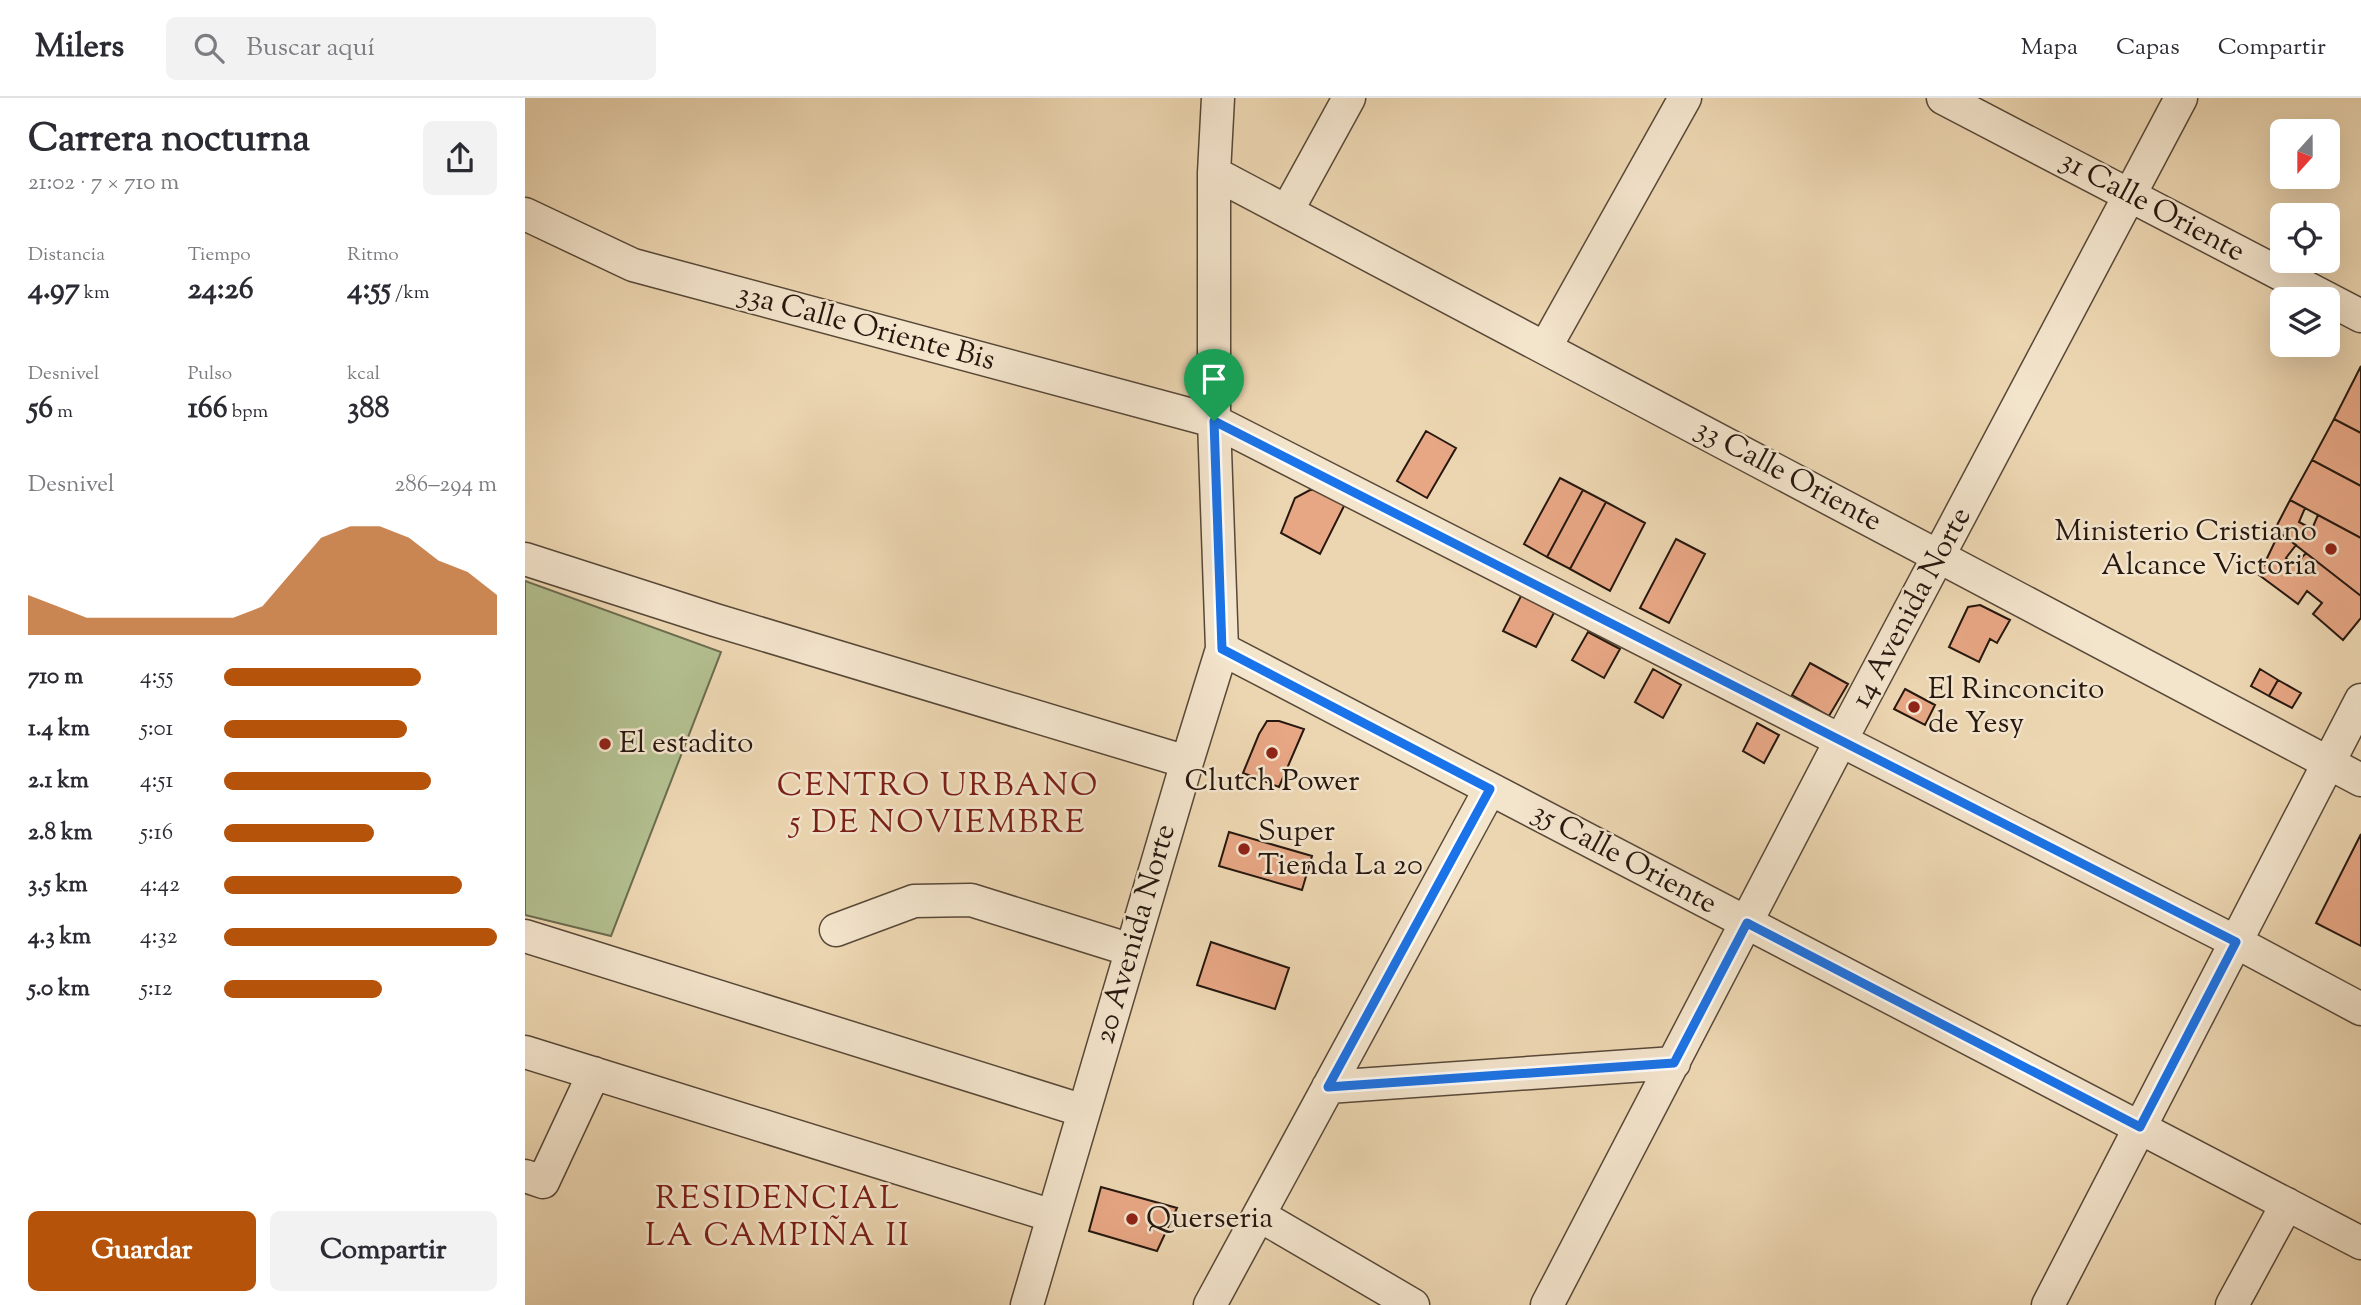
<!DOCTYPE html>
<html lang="es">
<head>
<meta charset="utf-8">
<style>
  body { margin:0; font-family:"Sorts Mill Goudy",serif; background:#f2f2f3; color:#2b2b33; height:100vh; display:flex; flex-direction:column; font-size:26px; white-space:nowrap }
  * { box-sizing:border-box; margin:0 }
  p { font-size:23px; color:#7c7c81 }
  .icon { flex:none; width:38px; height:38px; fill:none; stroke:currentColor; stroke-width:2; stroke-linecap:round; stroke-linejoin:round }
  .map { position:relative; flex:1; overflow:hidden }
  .panel { display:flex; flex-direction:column; background:#fff; width:525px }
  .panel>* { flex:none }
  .needle { width:46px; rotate:201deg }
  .fabs { position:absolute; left:1745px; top:21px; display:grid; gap:14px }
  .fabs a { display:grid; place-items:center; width:70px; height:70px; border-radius:10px; background:#fff; box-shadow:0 7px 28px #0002; font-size:35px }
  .pin { position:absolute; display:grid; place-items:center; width:60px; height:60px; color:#fff; margin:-72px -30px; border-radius:50% 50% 50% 0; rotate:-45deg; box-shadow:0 0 7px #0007 }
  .pin .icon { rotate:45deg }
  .round { display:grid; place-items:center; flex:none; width:74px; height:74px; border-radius:10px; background:#f2f2f3 }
  .summary { display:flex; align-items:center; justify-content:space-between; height:119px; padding:0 28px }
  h1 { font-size:38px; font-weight:700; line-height:52px }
  .stats { display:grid; grid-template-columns:repeat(3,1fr); gap:10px; height:119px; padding:7px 28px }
  .stats div { display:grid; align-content:center }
  .stats b { font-size:30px; font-weight:700 }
  .stats small { font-size:19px; font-weight:400 }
  .stats p { font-size:19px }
  .chart { height:196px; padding:14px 28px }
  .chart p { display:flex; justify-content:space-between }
  .chart svg { width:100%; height:126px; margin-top:7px; fill:#b45309; opacity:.7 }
  .primary-button { display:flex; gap:14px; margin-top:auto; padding:14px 28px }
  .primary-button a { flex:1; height:80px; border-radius:10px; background:#b45309; color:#fff; font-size:28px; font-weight:700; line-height:80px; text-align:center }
  .primary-button a+a { background:#f2f2f3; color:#2b2b33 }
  ul { padding:0 28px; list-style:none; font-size:23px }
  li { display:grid; grid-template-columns:112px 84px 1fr; align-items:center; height:52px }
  li i { height:18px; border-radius:9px; background:#b45309 }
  header { display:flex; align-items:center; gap:42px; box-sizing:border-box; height:98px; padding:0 35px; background:#fff; border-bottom:2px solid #e1e1e2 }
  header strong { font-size:33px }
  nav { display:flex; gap:38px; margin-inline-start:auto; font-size:24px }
  .search { width:490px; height:63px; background:#f2f2f3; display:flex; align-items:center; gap:18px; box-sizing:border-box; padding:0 24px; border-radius:10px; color:#7c7c81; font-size:26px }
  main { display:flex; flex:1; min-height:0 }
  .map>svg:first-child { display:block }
  .green { fill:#b3bf8f; stroke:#6c6c4f; stroke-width:2 }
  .building { fill:#e7a684; stroke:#26180f; stroke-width:2 }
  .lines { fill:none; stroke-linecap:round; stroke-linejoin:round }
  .minor-casing { stroke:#584838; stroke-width:35 }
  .minor { stroke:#f3e4cc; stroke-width:32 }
  .route-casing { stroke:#fff; stroke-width:14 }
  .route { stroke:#1a73e8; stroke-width:9 }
  .poi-dot { fill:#8f2418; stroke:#f3e4cc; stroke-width:2.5 }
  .labels { text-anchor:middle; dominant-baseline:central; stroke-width:5; stroke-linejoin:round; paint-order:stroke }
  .street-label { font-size:30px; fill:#26180f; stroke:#f3e4cc }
  .poi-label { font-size:30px; fill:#26180f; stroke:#f3e4cc; text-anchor:start }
  .neighbourhood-label { font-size:32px; letter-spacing:2px; fill:#7a1f14; stroke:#f3e4cc }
</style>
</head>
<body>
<header>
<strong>Milers</strong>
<div class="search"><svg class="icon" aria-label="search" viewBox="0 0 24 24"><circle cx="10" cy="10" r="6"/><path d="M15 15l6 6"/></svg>Buscar aquí</div>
<nav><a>Mapa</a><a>Capas</a><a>Compartir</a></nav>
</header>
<main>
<section class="panel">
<div class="summary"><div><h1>Carrera nocturna</h1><p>21:02 · 7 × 710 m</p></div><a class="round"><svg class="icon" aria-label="share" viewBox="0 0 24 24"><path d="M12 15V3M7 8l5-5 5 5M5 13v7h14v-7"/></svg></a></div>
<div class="stats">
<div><p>Distancia</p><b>4.97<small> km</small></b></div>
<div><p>Tiempo</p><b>24:26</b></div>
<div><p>Ritmo</p><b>4:55<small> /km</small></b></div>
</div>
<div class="stats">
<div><p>Desnivel</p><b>56<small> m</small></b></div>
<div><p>Pulso</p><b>166<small> bpm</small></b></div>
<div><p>kcal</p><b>388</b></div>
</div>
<div class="chart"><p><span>Desnivel</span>286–294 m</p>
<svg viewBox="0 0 160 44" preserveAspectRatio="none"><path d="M0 44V30L10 34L20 38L30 38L40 38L50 38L60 38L70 38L80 34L90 22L100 10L110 6L120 6L130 10L140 18L150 22L160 30V44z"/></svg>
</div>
<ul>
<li><b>710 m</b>4:55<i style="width:72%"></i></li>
<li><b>1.4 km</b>5:01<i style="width:67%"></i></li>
<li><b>2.1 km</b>4:51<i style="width:76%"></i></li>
<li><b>2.8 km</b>5:16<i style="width:55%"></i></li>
<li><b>3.5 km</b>4:42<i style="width:87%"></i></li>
<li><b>4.3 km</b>4:32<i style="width:100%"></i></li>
<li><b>5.0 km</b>5:12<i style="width:58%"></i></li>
</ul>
<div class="primary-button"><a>Guardar</a><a>Compartir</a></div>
</section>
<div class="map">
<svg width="1836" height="1207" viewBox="0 0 1836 1207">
  <rect width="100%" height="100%" fill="#ecd6b1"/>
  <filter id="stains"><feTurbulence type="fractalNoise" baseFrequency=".00286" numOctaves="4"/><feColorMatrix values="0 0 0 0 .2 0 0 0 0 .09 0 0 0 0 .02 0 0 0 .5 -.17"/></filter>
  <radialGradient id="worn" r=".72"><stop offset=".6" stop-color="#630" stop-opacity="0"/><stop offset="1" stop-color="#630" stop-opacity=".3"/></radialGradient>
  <path class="green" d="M0,483L196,554L86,838L0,817Z"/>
  <path class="building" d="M1836,268V335L1809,321Z
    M1809,321L1836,335V388L1787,362Z
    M901,333L931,350L902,400L872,383Z
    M1787,362L1836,388V440L1765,402Z
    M1035,380L1058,392L1022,459L999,446Z
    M785,392H800L821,404L795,456L756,435L770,400Z
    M1058,392L1081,404L1045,471L1022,459Z
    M1765,402L1780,410L1774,424L1787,431L1793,417L1836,440V498L1750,431Z
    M1081,404L1120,425L1085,493L1045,471Z
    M1754,435L1771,447L1761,460L1770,467L1781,455L1836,498V520L1818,542L1788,516L1797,505L1782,493L1773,506L1734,477Z
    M1151,441L1180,456L1144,525L1115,510Z
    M997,496L1030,513L1011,549L978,533Z
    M1455,507L1485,522L1472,545L1465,541L1454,564L1424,549L1443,509Z
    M1063,534L1095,551L1079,580L1047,562Z
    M1285,565L1323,586L1304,618L1267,597Z
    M1128,571L1156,587L1138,620L1110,604Z
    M1735,571L1753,582L1744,598L1726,588Z
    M1753,582L1776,595L1767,610L1744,598Z
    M1380,591L1410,607L1400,627L1369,611Z
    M742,623H754L779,631L754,689L718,675L734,636Z
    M1232,625L1254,637L1239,665L1218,653Z
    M704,734L787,758L777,792L694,768Z
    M1836,736V848L1791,825Z
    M686,844L764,870L750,911L672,887Z
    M576,1089L652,1110L632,1153L564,1133Z"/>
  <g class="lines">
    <defs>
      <path id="minor" d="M1418,0L1836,218
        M689,75L1836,682
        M762,113L824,0
        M0,116L108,167L689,323L1711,844L1836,911
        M1020,250L1160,0
        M0,461L190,522L662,664
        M697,551L1836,1145
        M311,832L389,803L446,802L606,852
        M0,838L559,1013
        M0,954L528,1118
        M803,989L1149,965
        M0,1078L18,1084L69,975
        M734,1117L888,1207
        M502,1207L662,664L697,551L689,323V75L693,0
        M685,1207L965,691
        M1022,1207L1315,644L1656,0
        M1523,1207L1836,602
        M1707,1207L1762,1106"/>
    </defs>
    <use href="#minor" class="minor-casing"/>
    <use href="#minor" class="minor"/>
  </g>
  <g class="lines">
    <defs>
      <path id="route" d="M689,323L1711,844L1615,1029L1222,825L1149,965L803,989L965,691L697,551Z"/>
    </defs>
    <use href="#route" class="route-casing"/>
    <use href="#route" class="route"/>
  </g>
  <g class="poi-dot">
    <circle cx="1806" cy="451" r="7"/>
    <circle cx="1389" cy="609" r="7"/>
    <circle cx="80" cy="646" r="7"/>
    <circle cx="747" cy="655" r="7"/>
    <circle cx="719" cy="751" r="7"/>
    <circle cx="607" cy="1121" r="7"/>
  </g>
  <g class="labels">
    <g class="street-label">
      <text transform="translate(1627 109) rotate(28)">31 Calle Oriente</text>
      <text transform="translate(341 230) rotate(15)">33a Calle Oriente Bis</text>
      <text transform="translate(1263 378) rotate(28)">33 Calle Oriente</text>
      <text transform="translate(1387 510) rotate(-62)">14 Avenida Norte</text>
      <text transform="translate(1099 761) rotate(28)">35 Calle Oriente</text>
      <text transform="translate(611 836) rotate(-74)">20 Avenida Norte</text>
    </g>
    <g class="poi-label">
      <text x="1792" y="434" text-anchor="end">Ministerio Cristiano<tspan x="1792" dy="34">Alcance Victoria</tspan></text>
      <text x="1403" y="592">El Rinconcito<tspan x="1403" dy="34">de Yesy</tspan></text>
      <text x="94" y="646">El estadito</text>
      <text x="747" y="684" text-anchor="middle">Clutch Power</text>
      <text x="733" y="734">Super<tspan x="733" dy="34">Tienda La 20</tspan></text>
      <text x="621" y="1121">Querseria</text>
    </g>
    <g class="neighbourhood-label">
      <text x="413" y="689">CENTRO URBANO<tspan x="413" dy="37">5 DE NOVIEMBRE</tspan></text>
      <text x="253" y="1102">RESIDENCIAL<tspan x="253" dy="37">LA CAMPIÑA II</tspan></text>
    </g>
  </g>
  <rect width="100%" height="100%" filter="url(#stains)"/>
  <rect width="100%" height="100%" fill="url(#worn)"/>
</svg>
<div class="fabs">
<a><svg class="needle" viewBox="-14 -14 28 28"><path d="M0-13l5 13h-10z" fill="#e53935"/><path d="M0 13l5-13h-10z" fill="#7c7c81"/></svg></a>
<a><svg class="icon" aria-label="locate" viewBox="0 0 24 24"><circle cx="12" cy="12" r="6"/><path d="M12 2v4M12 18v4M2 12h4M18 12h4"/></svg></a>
<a><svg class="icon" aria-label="layers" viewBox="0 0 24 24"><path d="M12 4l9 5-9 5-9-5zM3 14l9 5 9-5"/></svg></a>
</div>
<div class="pin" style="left:689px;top:323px;background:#1e9e55"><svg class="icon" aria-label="arrive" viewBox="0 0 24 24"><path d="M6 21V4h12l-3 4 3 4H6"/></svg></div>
</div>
</main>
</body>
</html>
